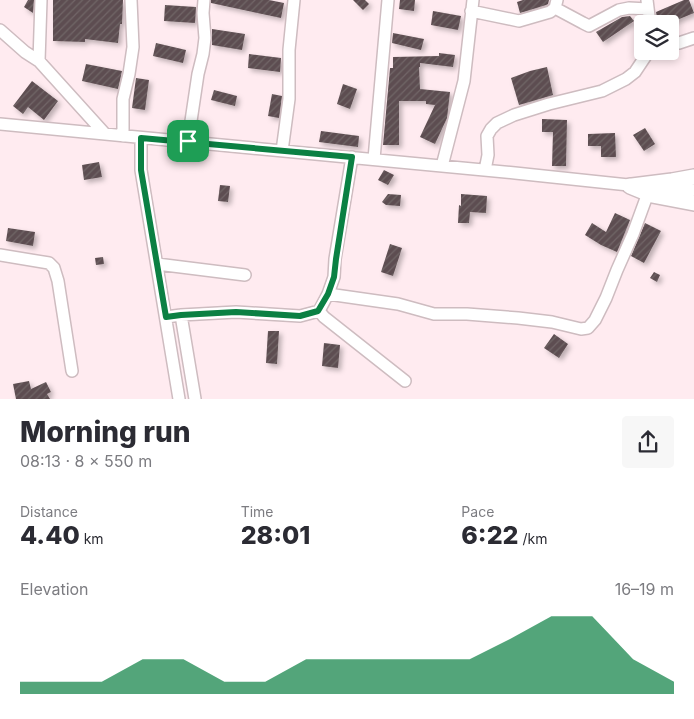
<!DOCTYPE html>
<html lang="en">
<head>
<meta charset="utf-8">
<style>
  body { margin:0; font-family:Inter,sans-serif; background:#f7f7f7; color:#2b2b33; height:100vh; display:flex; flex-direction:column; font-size:19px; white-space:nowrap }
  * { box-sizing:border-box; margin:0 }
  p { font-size:16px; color:#7c7c81 }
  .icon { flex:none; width:28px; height:28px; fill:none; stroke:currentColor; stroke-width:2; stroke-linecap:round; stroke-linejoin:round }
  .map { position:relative; height:399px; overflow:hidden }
  .panel { display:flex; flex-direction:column; background:#fff; flex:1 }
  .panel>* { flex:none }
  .tools { position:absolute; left:634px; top:15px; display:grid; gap:10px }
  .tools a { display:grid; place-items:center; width:45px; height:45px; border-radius:5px; background:#fff; box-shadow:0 2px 8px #0003; font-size:25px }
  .pin { position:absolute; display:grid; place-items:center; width:42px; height:42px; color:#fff; margin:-21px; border-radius:10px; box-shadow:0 2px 8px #0006 }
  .round { display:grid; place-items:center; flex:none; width:52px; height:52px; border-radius:5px; background:#f7f7f7 }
  .headline { display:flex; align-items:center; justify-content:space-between; height:85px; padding:0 20px }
  h1 { font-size:28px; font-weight:800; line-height:38px }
  .figures { display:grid; grid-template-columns:repeat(3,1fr); gap:8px; height:85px; padding:5px 20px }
  .figures div { display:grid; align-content:center }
  .figures b { font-size:25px; font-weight:800 }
  .figures small { font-size:14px; font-weight:400 }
  .figures p { font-size:14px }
  .chart { height:140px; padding:10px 20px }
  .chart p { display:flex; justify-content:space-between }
  .chart svg { width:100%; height:90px; margin-top:5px; fill:#0b8043; opacity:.7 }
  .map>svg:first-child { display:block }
  .building { fill:url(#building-hatch); filter:url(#shadow) }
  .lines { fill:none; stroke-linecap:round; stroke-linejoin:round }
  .minor-casing { stroke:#cebcc0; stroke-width:14 }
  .major-casing { stroke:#cebcc0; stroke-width:18 }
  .minor { stroke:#fff; stroke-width:11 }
  .major { stroke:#fff; stroke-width:15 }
  .route-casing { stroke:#fff; stroke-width:10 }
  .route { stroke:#0b8043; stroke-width:6 }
</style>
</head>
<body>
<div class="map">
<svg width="694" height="399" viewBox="0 0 694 399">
  <defs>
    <pattern id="building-hatch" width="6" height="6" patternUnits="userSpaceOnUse" patternTransform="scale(1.25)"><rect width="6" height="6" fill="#5d4e51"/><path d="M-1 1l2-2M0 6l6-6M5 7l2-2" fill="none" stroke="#716567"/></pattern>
    <filter id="shadow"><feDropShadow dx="3" dy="3" stdDeviation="2.5" flood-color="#0004"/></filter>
  </defs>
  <rect width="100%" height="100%" fill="#ffebf0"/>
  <path class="building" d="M28,0H34L33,13L24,7Z
    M53,0H123L122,24H120L118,43L85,39V42L53,41Z
    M211,0H269L284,3L281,18L211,3Z
    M353,0H365L369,4L363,10Z
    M400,0H415L414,11L399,9Z
    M523,0H549L548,4L546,5L520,13L517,2Z
    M684,0H689L694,13L667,24H658L656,12Z
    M165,5L196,7L195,23L164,21Z
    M433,11L461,16L458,30L431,25Z
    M630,16L634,21L603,42L596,32L622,17Z
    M212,29L245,34L242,50L212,45Z
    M393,33L424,39L421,50L392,43Z
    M156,43L186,50L183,63L153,56Z
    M439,53L455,55L453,67L420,63V67H419L420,89L450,92L447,118L435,144L420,137L435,105L426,104V101H399V145H383L390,68H393V57L439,56Z
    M249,54L281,58L280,72L248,68Z
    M86,64L122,71L118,89L82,81Z
    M547,67L553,95L519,105L511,78L530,71Z
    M136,78L149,80L145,110L132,108Z
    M32,81L58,101L44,120L28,107L23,114L13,106Z
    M343,84L357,89L350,109L337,104Z
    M214,90L237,96L235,106L211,100Z
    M272,94L282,96L279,118L268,116Z
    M542,119L567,120L566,166H552L553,132H542Z
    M645,128L655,144L644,151L633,135Z
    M321,131L359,136L358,147L319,142Z
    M615,133L616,157H601V146H588V134Z
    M99,162L102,177L84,180L82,165Z
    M384,170L394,175L388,185L378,180Z
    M220,185L230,186L228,202L218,201Z
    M388,194L401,195L400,206L386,205L382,202Z
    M461,194L487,196L486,213L470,212L469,223H458L459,205L461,206Z
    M615,213L630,220L617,252L601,245L585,235L592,223L606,232Z
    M645,223L661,231L644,263L631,256Z
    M8,228L35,232L33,246L6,241Z
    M390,244L402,248L393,276L381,272Z
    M103,257L104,264L96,265L95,258Z
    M654,272L660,275L657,282L650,278Z
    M268,331H279L277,364L266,363Z
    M554,334L568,344L559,358L544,348Z
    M324,343L340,345L338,368L322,366Z
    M29,381L31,389L46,382L51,392L47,394L50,399H16L13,384Z"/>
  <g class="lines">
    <defs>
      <path id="minor" d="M647,0L650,24
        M555,8L583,23L589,26L619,10L629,8L648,9
        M471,11L519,21L550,12L555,8L557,0
        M0,30L25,52L39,61L105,134
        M670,43H679L694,38
        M39,61L41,0
        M0,124L515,173L638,186
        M123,136V99L129,74L133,47L131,0
        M141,138V170L179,399
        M188,141L198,74L203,54L205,38L203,13L204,0
        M282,151L289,99V50L294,0
        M374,159L388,0
        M442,166L464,81L473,0
        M485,170L488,155L487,136L491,129L497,123L514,115L549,104L602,91L626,79L635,72L649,51
        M656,188L694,190
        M0,255L49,263L54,268L58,281L72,371
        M157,264L245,275
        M328,294L398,304L434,314H467L518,318L552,322L581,329L588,328L595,320L606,298L617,270L633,234L648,193
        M319,311L324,317L405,381
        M181,315L195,399
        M166,317L181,315L236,312L300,316L319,311L328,294L334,277L335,259L352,157"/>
      <path id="major" d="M630,186L652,195L694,203
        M632,186L672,181L694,177"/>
    </defs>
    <use href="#minor" class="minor-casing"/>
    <use href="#major" class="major-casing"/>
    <use href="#minor" class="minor"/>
    <use href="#major" class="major"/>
  </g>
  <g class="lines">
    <defs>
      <path id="route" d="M141,138L352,157L336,259L334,277L328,294L318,311L300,316L236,312L181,315L166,317L141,170Z"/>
    </defs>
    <use href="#route" class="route-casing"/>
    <use href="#route" class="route"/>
  </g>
</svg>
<div class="tools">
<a><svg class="icon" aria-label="layers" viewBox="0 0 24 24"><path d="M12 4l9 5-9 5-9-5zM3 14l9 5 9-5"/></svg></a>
</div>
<div class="pin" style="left:188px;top:141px;background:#1e9e55"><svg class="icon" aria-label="arrive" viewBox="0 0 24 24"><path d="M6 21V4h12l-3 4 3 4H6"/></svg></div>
</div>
<section class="panel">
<div class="headline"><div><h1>Morning run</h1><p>08:13 · 8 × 550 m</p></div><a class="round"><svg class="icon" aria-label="share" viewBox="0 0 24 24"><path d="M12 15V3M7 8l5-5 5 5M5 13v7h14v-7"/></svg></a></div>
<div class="figures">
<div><p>Distance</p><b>4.40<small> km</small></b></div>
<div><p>Time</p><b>28:01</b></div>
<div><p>Pace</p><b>6:22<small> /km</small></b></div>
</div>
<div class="chart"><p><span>Elevation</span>16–19 m</p>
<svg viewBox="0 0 160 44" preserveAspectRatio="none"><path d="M0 44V38L10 38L20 38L30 27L40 27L50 38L60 38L70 27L80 27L90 27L100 27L110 27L120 17L130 6L140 6L150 27L160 38V44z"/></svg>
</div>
</section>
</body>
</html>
